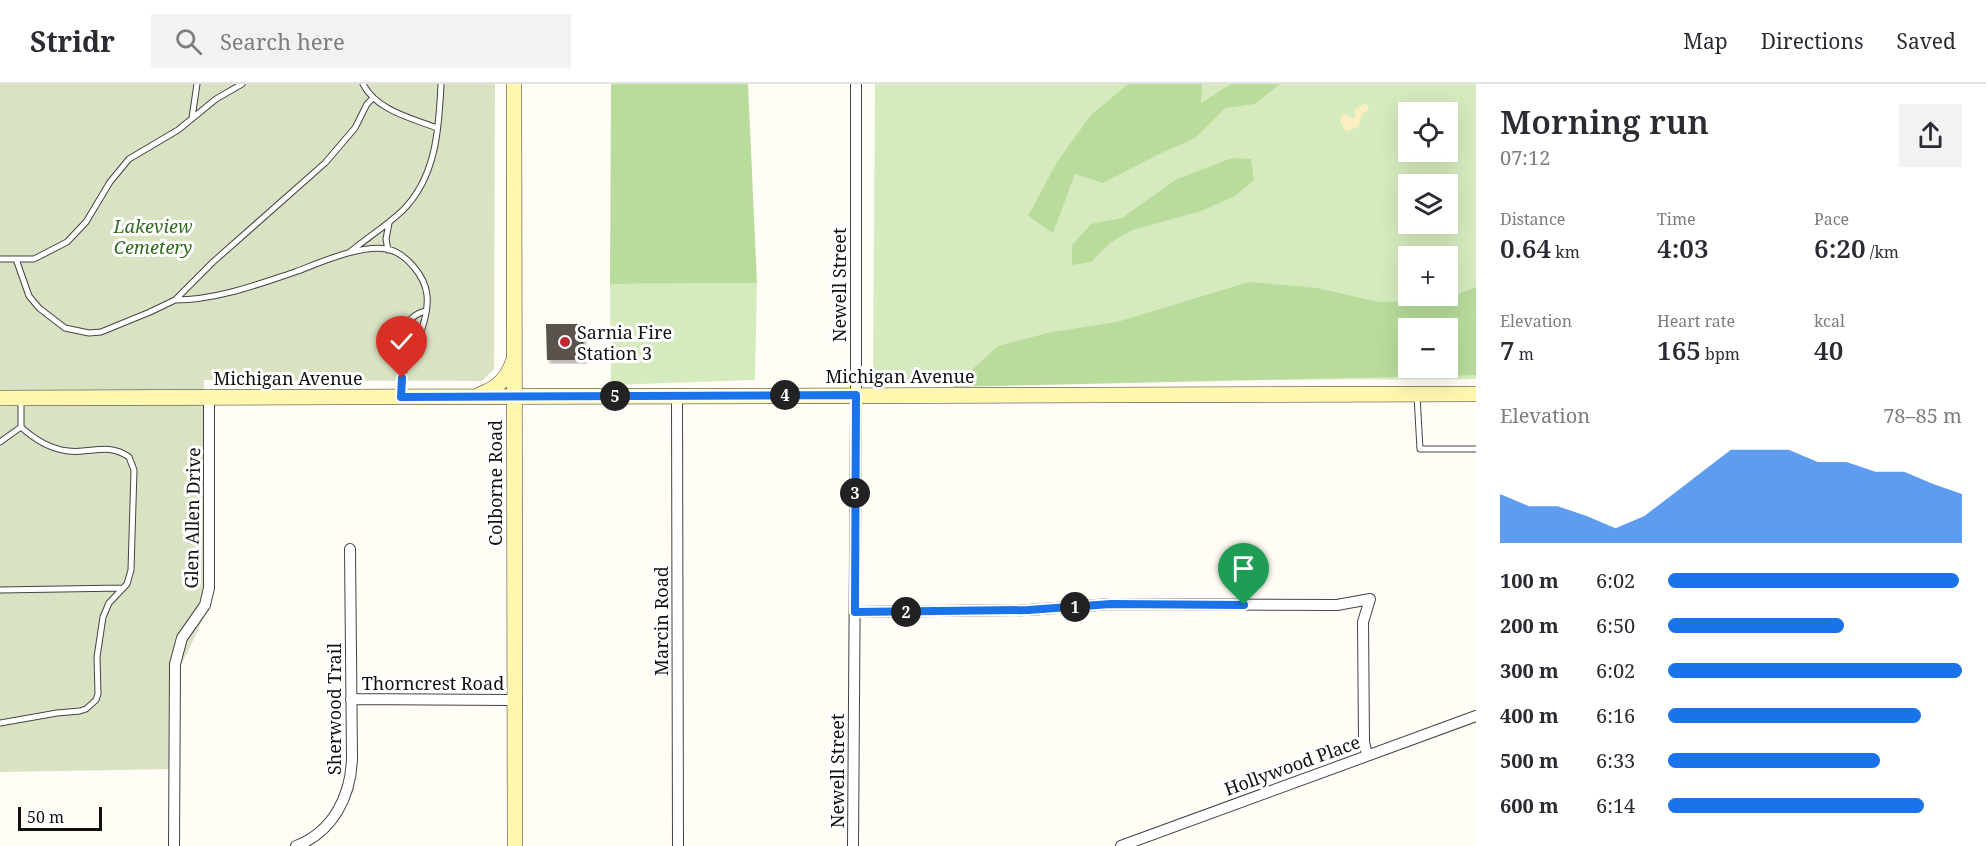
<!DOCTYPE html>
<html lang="en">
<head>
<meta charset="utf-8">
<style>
  body { margin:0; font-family:"Noto Serif",serif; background:#f2f2f3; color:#2b2b33; height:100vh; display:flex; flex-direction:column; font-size:22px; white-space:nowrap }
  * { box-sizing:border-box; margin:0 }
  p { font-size:20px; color:#7c7c81 }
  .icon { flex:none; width:33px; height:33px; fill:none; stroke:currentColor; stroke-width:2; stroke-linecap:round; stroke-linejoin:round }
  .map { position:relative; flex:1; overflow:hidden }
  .sheet { display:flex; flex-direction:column; background:#fff; width:510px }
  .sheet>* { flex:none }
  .tools { position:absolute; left:1398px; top:18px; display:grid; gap:12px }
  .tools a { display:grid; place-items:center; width:60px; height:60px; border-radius:0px; background:#fff; box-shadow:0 6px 24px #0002; font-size:30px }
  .scale { position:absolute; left:18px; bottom:15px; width:84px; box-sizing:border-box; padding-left:6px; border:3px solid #111; border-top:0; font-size:16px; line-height:21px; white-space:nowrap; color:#111; -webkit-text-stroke:4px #fff; paint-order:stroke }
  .pin { position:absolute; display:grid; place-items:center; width:51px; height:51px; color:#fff; margin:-62px -26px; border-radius:50% 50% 50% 0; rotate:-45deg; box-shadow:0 0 6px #0007 }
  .pin .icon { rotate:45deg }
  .km { position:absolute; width:30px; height:30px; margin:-15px; border-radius:50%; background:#222; color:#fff; font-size:16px; line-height:30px; text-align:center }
  .round { display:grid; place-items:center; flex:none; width:63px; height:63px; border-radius:0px; background:#f2f2f3 }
  .head { display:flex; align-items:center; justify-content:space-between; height:102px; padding:0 24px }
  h1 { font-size:33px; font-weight:600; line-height:45px }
  .metrics { display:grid; grid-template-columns:repeat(3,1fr); gap:9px; height:102px; padding:6px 24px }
  .metrics div { display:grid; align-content:center }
  .metrics b { font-size:26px; font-weight:600 }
  .metrics small { font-size:16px; font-weight:400 }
  .metrics p { font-size:16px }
  .chart { height:168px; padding:12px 24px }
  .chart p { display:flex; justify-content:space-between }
  .chart svg { width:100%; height:108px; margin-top:6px; fill:#1a73e8; opacity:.7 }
  ul { padding:0 24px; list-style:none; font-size:20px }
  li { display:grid; grid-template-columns:96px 72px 1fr; align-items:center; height:45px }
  li i { height:15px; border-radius:8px; background:#1a73e8 }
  header { display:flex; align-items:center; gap:36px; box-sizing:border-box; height:84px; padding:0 30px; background:#fff; border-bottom:2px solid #e1e1e2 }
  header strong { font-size:28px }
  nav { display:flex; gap:33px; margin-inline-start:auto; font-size:21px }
  .search { width:420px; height:54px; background:#f2f2f3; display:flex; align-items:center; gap:15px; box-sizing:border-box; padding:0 21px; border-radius:0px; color:#7c7c81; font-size:22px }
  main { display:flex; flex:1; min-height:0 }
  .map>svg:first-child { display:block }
  .green { fill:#d5ebbd; fill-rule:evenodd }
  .forest { fill:#b9dc9c; fill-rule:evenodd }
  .sand { fill:#fbeec1 }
  .cemetery { fill:#d9e3c4 }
  .building { fill:#5a524d; filter:url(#shadow) }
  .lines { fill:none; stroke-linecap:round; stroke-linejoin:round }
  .lane-casing { stroke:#444; stroke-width:7 }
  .street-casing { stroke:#444; stroke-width:12 }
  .secondary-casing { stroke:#333; stroke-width:16 }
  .lane { stroke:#fff; stroke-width:5 }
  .street { stroke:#fff; stroke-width:10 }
  .secondary { stroke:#fff6b0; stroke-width:15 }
  .route-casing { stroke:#fff; stroke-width:12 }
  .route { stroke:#1a73e8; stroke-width:8 }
  .poi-dot { fill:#c4262e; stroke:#fff; stroke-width:2 }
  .labels { text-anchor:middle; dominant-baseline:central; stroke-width:6; stroke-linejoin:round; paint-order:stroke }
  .park-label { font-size:18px; font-style:italic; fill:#2f6b1f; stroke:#fff }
  .street-label { font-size:18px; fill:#111; stroke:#fff }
  .poi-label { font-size:18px; fill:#111; stroke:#fff; text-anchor:start }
</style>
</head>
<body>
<header>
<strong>Stridr</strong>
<div class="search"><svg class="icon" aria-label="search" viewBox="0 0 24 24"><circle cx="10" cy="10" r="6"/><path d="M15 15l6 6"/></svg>Search here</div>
<nav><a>Map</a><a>Directions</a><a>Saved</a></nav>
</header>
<main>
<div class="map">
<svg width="1476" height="762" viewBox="0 0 1476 762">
  <defs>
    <filter id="shadow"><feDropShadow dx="2.5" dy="4" stdDeviation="1.5" flood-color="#0004"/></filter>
  </defs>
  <rect width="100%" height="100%" fill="#fffdf5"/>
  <path class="green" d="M875,0H1476V295L873,297ZM1408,28H1448V68H1408ZM1408,100H1448V140H1408ZM1408,172H1448V212H1408ZM1408,244H1448V284H1408Z
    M757,199L755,296L611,301L610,200Z"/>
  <path class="forest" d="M611,0H748L757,199L610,200Z
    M1128,0H1202L1201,19L1231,0H1280L1255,20L1225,24L1195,54L1157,71L1103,99L1075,90L1053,149L1028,132L1057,78L1091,31Z
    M1232,74L1251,75L1254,96L1235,112L1201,127L1132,146L1110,159L1091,178L1072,181V161L1091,140L1122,134L1177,95Z
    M1249,198L1318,204L1378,218L1442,217L1476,203V291L953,303L998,262L1052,248L1117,238ZM1408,244H1448V284H1408Z"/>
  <path class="sand" d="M1364,20L1368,22L1369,26L1362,30L1359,42L1349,47L1344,45L1340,38L1341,33L1345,30L1353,34L1355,33V25Z"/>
  <path class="cemetery" d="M0,0H495L494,285L482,297L204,296L203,347L209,485L205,531L178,588L177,685L0,688Z"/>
  <path class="building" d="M546,240H583L584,276H547Z"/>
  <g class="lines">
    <defs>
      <path id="lane" d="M363,0C376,26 411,34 437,44
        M192,34L197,0
        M388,166L386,155L389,139
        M350,168C367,154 386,142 402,127C436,94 439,45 441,0
        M0,175H34L67,158L86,138L110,98L129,75L178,46L216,15L242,0
        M16,175L29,212L39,224L65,244L89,249L101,248L150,228L175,216L213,178L325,79L355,44L367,20L372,15
        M175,216C216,216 256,201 295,188C319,179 361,160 387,165C406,169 425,192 427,211C429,231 419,254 411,272C409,278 405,283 403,289C402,296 402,304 401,311
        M404,286C397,265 401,232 426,227
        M1417,312L1420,365H1476
        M0,358L21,343
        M0,506L123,504
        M0,639L57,629L80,627L86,625L96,616L98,610L97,573L103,533L109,519L127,500L131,486L134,386L129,373C107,358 91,370 68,367C51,365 34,355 21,343V316"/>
      <path id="street" d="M677,312L678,762
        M855,528L1028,526L1111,520L1337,521L1370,515L1363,538L1364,658L1367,671
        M351,615L516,616
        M174,762L175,580L182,554L205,521L209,504V314
        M296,762C333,748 351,712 352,674L350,465
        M853,762L856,326V0
        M1121,762L1476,632"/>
      <path id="secondary" d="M514,0L515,762
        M481,310C498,304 507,294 513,278
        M0,314L1476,310"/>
    </defs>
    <use href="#lane" class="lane-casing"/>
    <use href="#street" class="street-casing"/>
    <use href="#secondary" class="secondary-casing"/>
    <use href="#lane" class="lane"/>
    <use href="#street" class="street"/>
    <use href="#secondary" class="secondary"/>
  </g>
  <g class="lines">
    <defs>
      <path id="route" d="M402,294L401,313L856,311L855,528L1028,526L1111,520L1244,521"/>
    </defs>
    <use href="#route" class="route-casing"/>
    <use href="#route" class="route"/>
  </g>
  <circle class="poi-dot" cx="565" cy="258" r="6"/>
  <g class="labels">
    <g class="park-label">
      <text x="153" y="142">Lakeview<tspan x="153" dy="21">Cemetery</tspan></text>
    </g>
    <g class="street-label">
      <text transform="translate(839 201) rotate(-90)">Newell Street</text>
      <text x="900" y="292">Michigan Avenue</text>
      <text x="288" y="294">Michigan Avenue</text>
      <text transform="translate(495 399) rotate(-90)">Colborne Road</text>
      <text transform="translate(192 434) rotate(-89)">Glen Allen Drive</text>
      <text transform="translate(661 537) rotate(-90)">Marcin Road</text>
      <text x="433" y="599">Thorncrest Road</text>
      <text transform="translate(334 625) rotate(-90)">Sherwood Trail</text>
      <text transform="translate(1292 681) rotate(-20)">Hollywood Place</text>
      <text transform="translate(837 687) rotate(-90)">Newell Street</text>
    </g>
    <g class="poi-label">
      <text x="577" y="248">Sarnia Fire<tspan x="577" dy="21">Station 3</tspan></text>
    </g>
  </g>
</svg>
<div class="tools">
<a><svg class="icon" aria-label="locate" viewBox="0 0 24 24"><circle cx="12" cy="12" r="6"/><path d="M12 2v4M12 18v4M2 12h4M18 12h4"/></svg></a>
<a><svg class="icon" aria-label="layers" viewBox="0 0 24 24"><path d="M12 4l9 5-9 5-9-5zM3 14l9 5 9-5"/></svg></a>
<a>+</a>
<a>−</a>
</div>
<div class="scale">50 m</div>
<div class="pin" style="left:1244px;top:521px;background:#1e9e55"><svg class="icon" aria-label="arrive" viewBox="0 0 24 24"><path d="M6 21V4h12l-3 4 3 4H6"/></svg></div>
<div class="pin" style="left:402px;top:294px;background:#d93025"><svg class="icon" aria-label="check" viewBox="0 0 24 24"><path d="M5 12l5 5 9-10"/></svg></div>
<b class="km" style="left:1075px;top:523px">1</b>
<b class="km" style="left:906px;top:528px">2</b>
<b class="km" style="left:855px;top:409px">3</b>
<b class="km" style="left:785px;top:311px">4</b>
<b class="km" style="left:615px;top:312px">5</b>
</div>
<section class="sheet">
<div class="head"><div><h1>Morning run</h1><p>07:12</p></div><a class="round"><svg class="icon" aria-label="share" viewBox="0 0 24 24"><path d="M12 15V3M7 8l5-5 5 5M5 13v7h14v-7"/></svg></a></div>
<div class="metrics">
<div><p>Distance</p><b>0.64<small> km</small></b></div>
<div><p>Time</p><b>4:03</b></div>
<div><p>Pace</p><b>6:20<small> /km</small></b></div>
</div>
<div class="metrics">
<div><p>Elevation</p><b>7<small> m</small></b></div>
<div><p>Heart rate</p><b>165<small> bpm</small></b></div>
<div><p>kcal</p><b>40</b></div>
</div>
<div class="chart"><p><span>Elevation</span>78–85 m</p>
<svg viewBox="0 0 160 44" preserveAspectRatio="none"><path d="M0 44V24L10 29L20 29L30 33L40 38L50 33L60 24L70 15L80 6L90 6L100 6L110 11L120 11L130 15L140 15L150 20L160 24V44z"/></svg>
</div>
<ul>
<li><b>100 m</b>6:02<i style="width:99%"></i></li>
<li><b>200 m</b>6:50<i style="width:60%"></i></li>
<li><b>300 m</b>6:02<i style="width:100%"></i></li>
<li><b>400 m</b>6:16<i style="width:86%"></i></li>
<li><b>500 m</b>6:33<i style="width:72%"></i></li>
<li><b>600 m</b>6:14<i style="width:87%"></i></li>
</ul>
</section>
</main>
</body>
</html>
